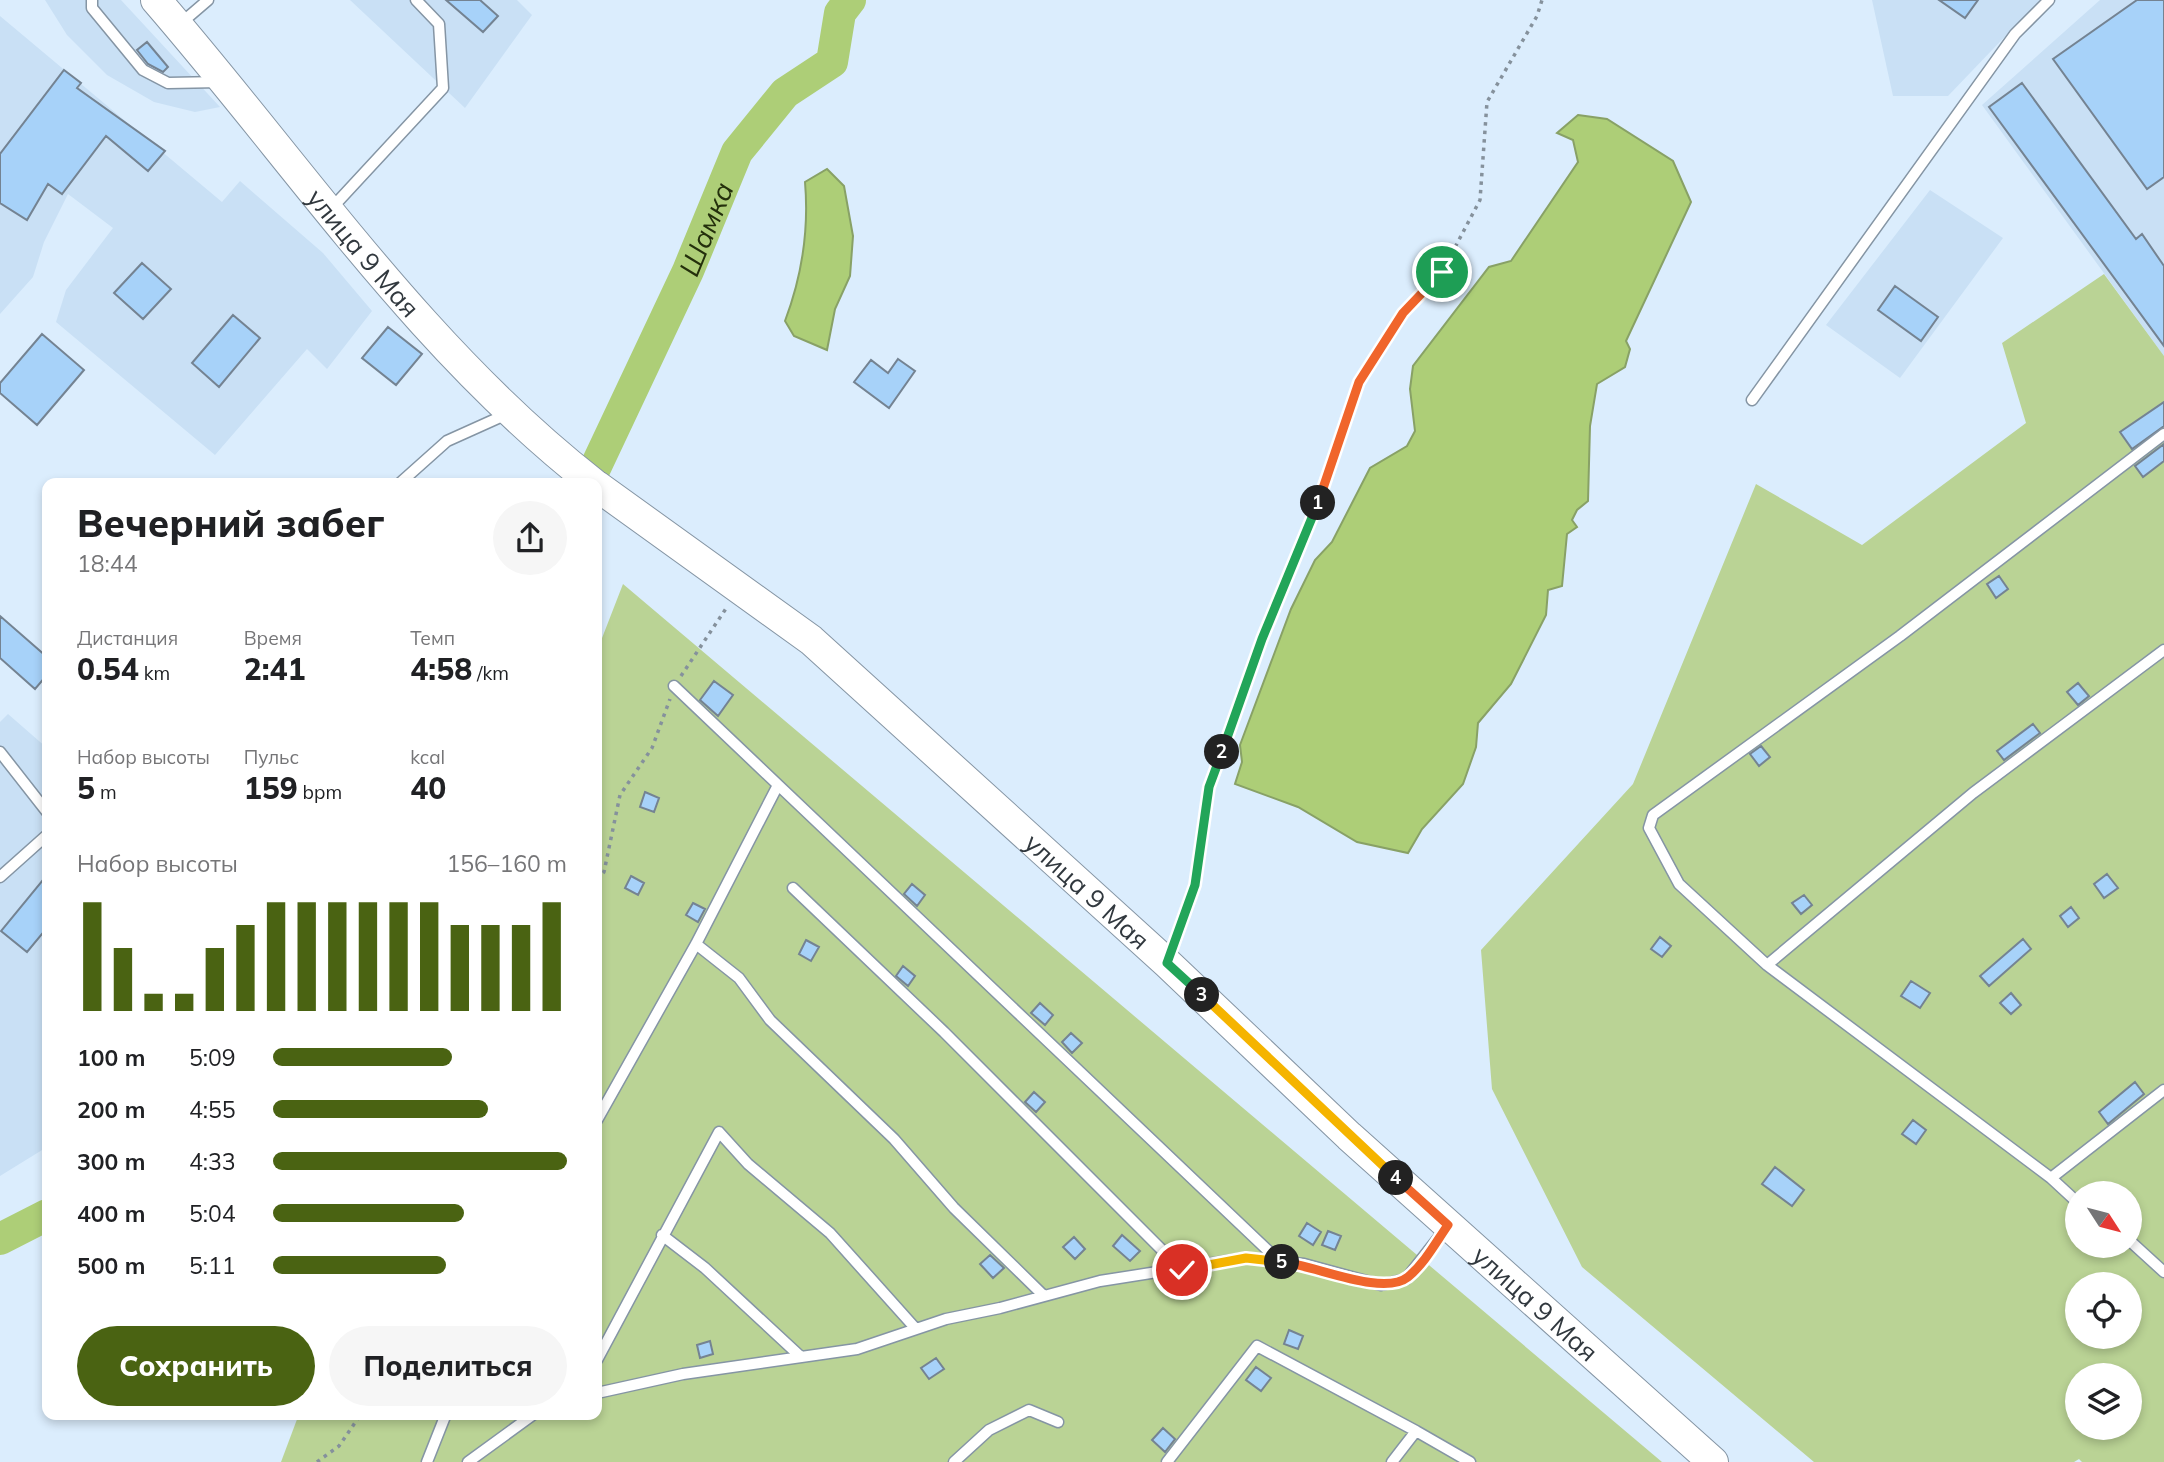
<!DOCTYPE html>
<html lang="ru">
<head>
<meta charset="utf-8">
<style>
  body { margin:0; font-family:Mulish,sans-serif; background:#f6f6f6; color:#202124; height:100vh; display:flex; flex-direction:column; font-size:26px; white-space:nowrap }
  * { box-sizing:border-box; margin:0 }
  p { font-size:23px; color:#757577 }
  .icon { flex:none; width:38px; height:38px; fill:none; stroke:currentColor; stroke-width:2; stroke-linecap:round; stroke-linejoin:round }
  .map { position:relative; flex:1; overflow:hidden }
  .sheet { position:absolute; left:42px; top:478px; width:560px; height:942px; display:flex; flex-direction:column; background:#fff; border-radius:14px; box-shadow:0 4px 10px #0003 }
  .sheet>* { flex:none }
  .needle { width:46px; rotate:126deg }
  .tools { position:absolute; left:2065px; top:1181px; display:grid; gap:14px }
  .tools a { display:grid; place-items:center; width:77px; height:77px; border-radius:50%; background:#fff; box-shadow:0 4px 10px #0003; font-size:35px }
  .pin { position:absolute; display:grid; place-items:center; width:60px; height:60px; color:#fff; margin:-30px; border:4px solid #fff; border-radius:50%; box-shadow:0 2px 7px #0007 }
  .km { position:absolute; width:35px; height:35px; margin:-18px; border-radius:50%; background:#222; color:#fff; font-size:19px; line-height:35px; text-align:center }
  .round { display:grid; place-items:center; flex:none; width:74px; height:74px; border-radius:37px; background:#f6f6f6 }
  .summary { display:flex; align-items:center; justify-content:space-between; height:119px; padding:0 35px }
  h1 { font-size:38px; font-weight:800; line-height:52px }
  .stats { display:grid; grid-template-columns:repeat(3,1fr); gap:10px; height:119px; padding:7px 35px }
  .stats div { display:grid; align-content:center }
  .stats b { font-size:30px; font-weight:800 }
  .stats small { font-size:19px; font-weight:400 }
  .stats p { font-size:19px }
  .chart { height:196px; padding:14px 35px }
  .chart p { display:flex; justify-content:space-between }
  .chart svg { width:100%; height:126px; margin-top:7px; stroke:#4a6312; stroke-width:6 }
  .cta { display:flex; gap:14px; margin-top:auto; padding:14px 35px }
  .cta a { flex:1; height:80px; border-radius:42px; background:#4a6312; color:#fff; font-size:28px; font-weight:800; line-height:80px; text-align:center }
  .cta a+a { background:#f6f6f6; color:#202124 }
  ul { padding:0 35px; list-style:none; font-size:23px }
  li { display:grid; grid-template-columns:112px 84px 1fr; align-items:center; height:52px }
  li i { height:18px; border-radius:9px; background:#4a6312 }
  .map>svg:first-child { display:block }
  .built { fill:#c9e0f5 }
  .green { fill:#bad395; fill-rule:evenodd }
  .water { fill:#adce77; stroke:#88a166; stroke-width:2 }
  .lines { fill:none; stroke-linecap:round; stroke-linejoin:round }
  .river { stroke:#adce77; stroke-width:32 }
  .building { fill:#a7d2f9; stroke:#748392; stroke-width:2 }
  .service-casing { stroke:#8595a4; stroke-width:13 }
  .secondary-casing { stroke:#8595a4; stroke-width:32 }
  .path { stroke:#85919c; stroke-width:3.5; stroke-dasharray:3.5 5; stroke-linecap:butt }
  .service { stroke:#fff; stroke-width:10 }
  .secondary { stroke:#fff; stroke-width:30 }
  .split-1-casing { stroke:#fff; stroke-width:14 }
  .split-2-casing { stroke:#fff; stroke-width:14 }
  .split-3-casing { stroke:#fff; stroke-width:14 }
  .split-4-casing { stroke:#fff; stroke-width:14 }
  .split-5-casing { stroke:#fff; stroke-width:14 }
  .split-6-casing { stroke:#fff; stroke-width:14 }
  .split-1 { stroke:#f0652b; stroke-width:9 }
  .split-2 { stroke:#22a559; stroke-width:9 }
  .split-3 { stroke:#22a559; stroke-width:9 }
  .split-4 { stroke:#f5b400; stroke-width:9 }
  .split-5 { stroke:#f0652b; stroke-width:9 }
  .split-6 { stroke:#f5b400; stroke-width:9 }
  .labels { text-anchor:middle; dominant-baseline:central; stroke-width:5; stroke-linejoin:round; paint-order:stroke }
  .street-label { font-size:26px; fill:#31383e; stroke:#fff }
  .water-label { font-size:28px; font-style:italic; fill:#24300c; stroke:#fff }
</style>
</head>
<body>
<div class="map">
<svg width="2164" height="1462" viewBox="0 0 2164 1462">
  <rect width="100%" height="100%" fill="#dbedfd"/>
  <path class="built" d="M45,0H121L220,107L195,112L154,102L107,75L67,35Z
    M350,0H517L532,15L465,108Z
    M1872,0H2040L1948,96H1893Z
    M2100,0H2164V356L1982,105Z
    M0,16L222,202L240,181L323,253L372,311L327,369L307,349L215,455L56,322L66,290L113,228L68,194L44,242L33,277L0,314Z
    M1930,190L2003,238L1900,378L1826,325Z
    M8,714L47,748V1147L0,1176V722Z"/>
  <path class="green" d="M2104,274L2164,356V1462H2082L2079,1459L2074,1462H1814L1582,1267L1492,1089L1481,950L1633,784L1756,484L1862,545L2026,423L2002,343ZM2077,1194H2130V1246H2077ZM2077,1284H2130V1337H2077ZM2077,1376H2130V1428H2077Z
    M623,584L1662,1462H281L299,1414H597V651Z"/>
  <path class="water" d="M1578,115L1607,119L1673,161L1691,202L1626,341L1630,349L1625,367L1597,384L1590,426L1588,501L1577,510L1572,520L1577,527L1567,534L1562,586L1548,590L1546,615L1511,684L1478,723L1476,747L1463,784L1422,829L1408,853L1357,842L1298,807L1235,784L1242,762L1240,745L1291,609L1315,560L1332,542L1370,468L1407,446L1415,431L1410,389L1413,366L1489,267L1511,261L1578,162L1573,140L1557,133Z
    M827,169L844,186L853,236L850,276L835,309L827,350L794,336L785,321C802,276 809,229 805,182Z"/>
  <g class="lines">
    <g class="river">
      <path id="s1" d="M588,483L688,271L737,152L785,93L832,62L840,13L850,0"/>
      <path d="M0,1239L47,1215"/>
    </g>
  </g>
  <path class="building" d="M446,0H480L498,16L483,32Z
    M1939,0H1978L1965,18Z
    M2137,0H2164V177L2147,189L2053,59Z
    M147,42L168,67L163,72L148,64L137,50Z
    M64,70L81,83L77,88L165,151L148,171L106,136L62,194L48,184L27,220L0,203V154Z
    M2022,83L2136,239L2142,234L2164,266V346L1989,107Z
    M142,263L171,289L143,319L114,293Z
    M1895,286L1938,317L1921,341L1878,310Z
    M233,315L260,338L219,387L192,363Z
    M388,327L422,354L396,385L362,358Z
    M42,334L84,370L37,425L0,393V383Z
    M898,359L915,371L889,408L854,382L871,360L888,373Z
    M2164,402V426L2132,449L2120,432Z
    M2164,444V461L2143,477L2135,466Z
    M1999,576L2008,589L1996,598L1987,584Z
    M0,616L47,657V675L35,689L0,658Z
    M714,681L733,695L718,716L700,700Z
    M2078,683L2089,696L2078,705L2067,692Z
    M2033,724L2040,733L2004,760L1997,751Z
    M1761,746L1770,757L1759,766L1750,754Z
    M645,792L659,798L654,812L640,807Z
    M2107,874L2118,888L2104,898L2094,884Z
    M47,875V928L27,952L1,931Z
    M631,876L644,883L638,895L625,888Z
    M912,884L925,895L917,906L904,894Z
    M1804,895L1812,905L1801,914L1792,903Z
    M693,903L705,909L698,922L686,915Z
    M2071,907L2079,918L2068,927L2060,916Z
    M1660,937L1671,946L1662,957L1651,949Z
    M2023,939L2031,949L1989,986L1980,976Z
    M806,940L819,947L811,961L799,954Z
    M903,966L915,976L908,986L896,976Z
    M1911,981L1930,993L1920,1008L1901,996Z
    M2011,993L2021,1005L2011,1014L2000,1003Z
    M1040,1003L1053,1015L1045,1025L1031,1013Z
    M1071,1033L1082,1043L1072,1053L1062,1042Z
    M2135,1082L2144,1094L2108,1124L2099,1112Z
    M1034,1092L1045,1102L1036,1112L1025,1102Z
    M1913,1120L1926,1130L1916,1144L1902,1134Z
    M1775,1167L1804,1190L1792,1206L1762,1184Z
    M1307,1223L1321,1232L1313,1245L1299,1236Z
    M1328,1231L1341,1236L1335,1250L1322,1245Z
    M1122,1235L1140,1251L1130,1261L1113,1246Z
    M1074,1237L1085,1249L1075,1259L1063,1247Z
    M990,1255L1004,1268L993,1278L980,1264Z
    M1289,1330L1303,1336L1298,1349L1284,1344Z
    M710,1341L713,1354L700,1358L697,1345Z
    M936,1358L944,1369L929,1379L921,1368Z
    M1256,1367L1271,1378L1261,1391L1246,1380Z
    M1163,1428L1175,1439L1165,1452L1152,1440Z"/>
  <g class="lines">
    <defs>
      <path id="service" d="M92,0V8L143,70L168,83L220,82
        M180,24L208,0
        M330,210L443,88L439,24L416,0
        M1752,400L2015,34L2049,0
        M400,483L447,441L507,414
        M674,686L1279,1261
        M0,752L47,812
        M0,877L47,835
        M793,888L944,1032L1182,1270
        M696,944L739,978L770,1020L894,1139L954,1208L1043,1295
        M1767,965L1973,793L2164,650
        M597,1120L696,944L778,785
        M2051,1178L2164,1090
        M2077,1202L2051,1178L1767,965L1679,884L1649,828L1653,815L1900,636L2164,434
        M662,1235L705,1268L801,1357
        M2130,1241L2164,1272
        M597,1360L719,1132L748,1164L830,1233L916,1329
        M597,1393L683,1374L857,1349L946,1319L1000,1308L1100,1281L1246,1258L1304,1264L1381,1285L1406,1279L1447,1227
        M427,1462L446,1414
        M468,1462L534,1414
        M954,1462L989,1430L1029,1410L1058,1422
        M1167,1462L1257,1346L1416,1431
        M1392,1462L1416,1431L1470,1462"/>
      <g id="secondary">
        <path id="s2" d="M156,0C299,165 419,347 593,483"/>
        <path id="s3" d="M597,486L811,640L1167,963L1349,1136L1713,1462"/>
      </g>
    </defs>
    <use href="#service" class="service-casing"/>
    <use href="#secondary" class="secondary-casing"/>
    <path class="path" d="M681,676L727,607
      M597,879L604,872L620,795L652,748L670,699
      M1175,940L1195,885L1209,787L1262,639L1315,512L1359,382L1403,313L1442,272L1480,200L1487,102L1537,16L1542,0
      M317,1462L339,1446L361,1414"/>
    <use href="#service" class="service"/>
    <use href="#secondary" class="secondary"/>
  </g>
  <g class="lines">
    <defs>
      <path id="split-1" d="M1318,503L1359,382L1403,313L1442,272"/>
      <path id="split-2" d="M1222,752L1262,639L1318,503"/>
      <path id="split-3" d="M1202,995L1167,963L1195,885L1209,787L1222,752"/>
      <path id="split-4" d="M1202,995L1396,1178"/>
      <path id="split-5" d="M1282,1262C1314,1265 1383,1297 1408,1277C1425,1263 1436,1242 1448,1225L1396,1178"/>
      <path id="split-6" d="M1182,1270L1246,1258L1282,1262"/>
    </defs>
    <use href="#split-1" class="split-1-casing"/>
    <use href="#split-2" class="split-2-casing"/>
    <use href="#split-3" class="split-3-casing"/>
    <use href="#split-4" class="split-4-casing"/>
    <use href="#split-5" class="split-5-casing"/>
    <use href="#split-6" class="split-6-casing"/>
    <use href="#split-1" class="split-1"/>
    <use href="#split-2" class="split-2"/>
    <use href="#split-3" class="split-3"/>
    <use href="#split-4" class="split-4"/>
    <use href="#split-5" class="split-5"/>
    <use href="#split-6" class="split-6"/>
  </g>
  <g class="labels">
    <g class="street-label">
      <text stroke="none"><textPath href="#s2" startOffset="327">улица 9 Мая</textPath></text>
      <text stroke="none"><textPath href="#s3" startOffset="637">улица 9 Мая</textPath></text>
      <text stroke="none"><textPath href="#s3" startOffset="1246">улица 9 Мая</textPath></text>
    </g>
    <g class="water-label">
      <text stroke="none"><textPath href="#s1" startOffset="280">Шамка</textPath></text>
    </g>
  </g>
</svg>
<div class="tools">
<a><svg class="needle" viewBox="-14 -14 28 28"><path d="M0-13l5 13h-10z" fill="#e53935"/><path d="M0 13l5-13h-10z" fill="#757577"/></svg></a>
<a><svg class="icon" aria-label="locate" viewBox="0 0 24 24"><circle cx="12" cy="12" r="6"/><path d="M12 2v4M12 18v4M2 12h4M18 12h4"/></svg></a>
<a><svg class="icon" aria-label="layers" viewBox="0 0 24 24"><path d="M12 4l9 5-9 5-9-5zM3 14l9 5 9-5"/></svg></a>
</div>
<div class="pin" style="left:1442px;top:272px;background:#1e9e55"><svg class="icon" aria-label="arrive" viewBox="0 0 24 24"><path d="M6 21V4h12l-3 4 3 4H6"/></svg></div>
<div class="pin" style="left:1182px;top:1270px;background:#d93025"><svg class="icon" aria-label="check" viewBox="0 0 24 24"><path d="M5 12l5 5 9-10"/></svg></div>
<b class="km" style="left:1318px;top:503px">1</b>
<b class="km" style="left:1222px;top:752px">2</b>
<b class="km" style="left:1202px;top:995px">3</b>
<b class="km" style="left:1396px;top:1178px">4</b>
<b class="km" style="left:1282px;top:1262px">5</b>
<section class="sheet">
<div class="summary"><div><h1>Вечерний забег</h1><p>18:44</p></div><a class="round"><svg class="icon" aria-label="share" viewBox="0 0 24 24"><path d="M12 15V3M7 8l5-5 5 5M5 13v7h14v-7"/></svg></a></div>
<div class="stats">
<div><p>Дистанция</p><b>0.54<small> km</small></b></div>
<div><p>Время</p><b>2:41</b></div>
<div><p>Темп</p><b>4:58<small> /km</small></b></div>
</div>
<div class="stats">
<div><p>Набор высоты</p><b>5<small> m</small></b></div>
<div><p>Пульс</p><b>159<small> bpm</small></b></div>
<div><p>kcal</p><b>40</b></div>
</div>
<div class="chart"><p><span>Набор высоты</span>156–160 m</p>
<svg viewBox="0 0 160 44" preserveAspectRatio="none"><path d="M5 44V6M15 44V22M25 44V38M35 44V38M45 44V22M55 44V14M65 44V6M75 44V6M85 44V6M95 44V6M105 44V6M115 44V6M125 44V14M135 44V14M145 44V14M155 44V6"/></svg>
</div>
<ul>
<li><b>100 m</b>5:09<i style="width:61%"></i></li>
<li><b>200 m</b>4:55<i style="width:73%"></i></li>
<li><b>300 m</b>4:33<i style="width:100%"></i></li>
<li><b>400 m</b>5:04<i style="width:65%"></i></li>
<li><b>500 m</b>5:11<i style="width:59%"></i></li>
</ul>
<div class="cta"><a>Сохранить</a><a>Поделиться</a></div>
</section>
</div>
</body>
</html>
